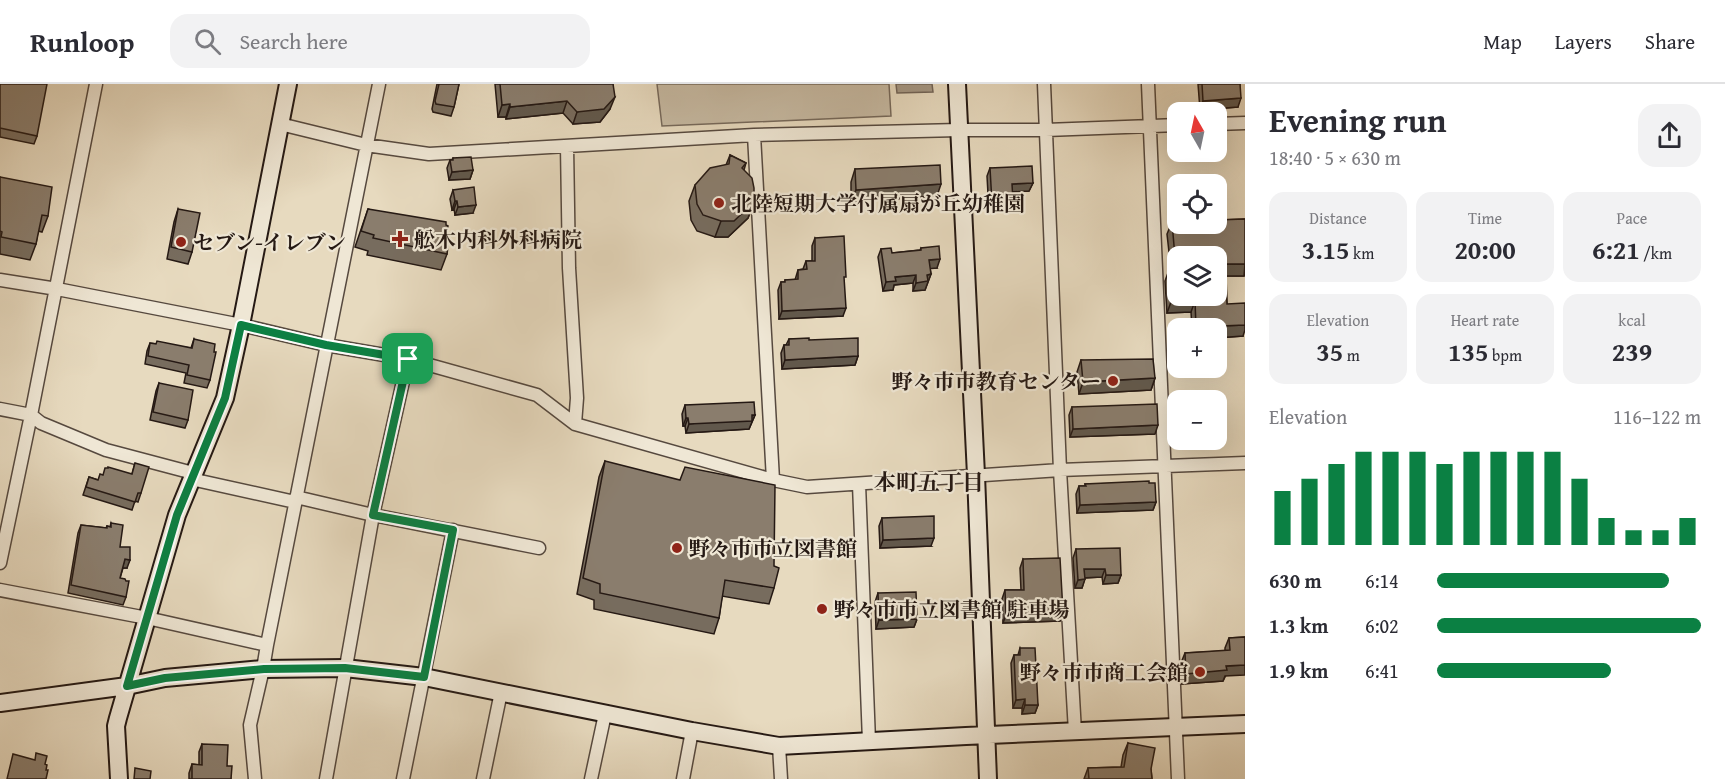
<!DOCTYPE html>
<html lang="en">
<head>
<meta charset="utf-8">
<style>
  body { margin:0; font-family:"Gentium Book Plus","Noto Serif JP",serif; background:#f2f2f3; color:#2b2b33; height:100vh; display:flex; flex-direction:column; font-size:22px; white-space:nowrap }
  * { box-sizing:border-box; margin:0 }
  p { font-size:20px; color:#7c7c81 }
  .icon { flex:none; width:33px; height:33px; fill:none; stroke:currentColor; stroke-width:2; stroke-linecap:round; stroke-linejoin:round }
  .map { position:relative; flex:1; overflow:hidden }
  .drawer { display:flex; flex-direction:column; background:#fff; width:480px }
  .drawer>* { flex:none }
  .needle { width:39px; rotate:351deg }
  .controls { position:absolute; left:1167px; top:18px; display:grid; gap:12px }
  .controls a { display:grid; place-items:center; width:60px; height:60px; border-radius:12px; background:#fff; box-shadow:0 6px 24px #0002; font-size:30px }
  .pin { position:absolute; display:grid; place-items:center; width:51px; height:51px; color:#fff; margin:-26px; border-radius:12px; box-shadow:0 3px 9px #0006 }
  .round { display:grid; place-items:center; flex:none; width:63px; height:63px; border-radius:18px; background:#f2f2f3 }
  .summary { display:flex; align-items:center; justify-content:space-between; height:102px; padding:0 24px }
  h1 { font-size:33px; font-weight:700; line-height:45px }
  .metrics { display:grid; grid-template-columns:repeat(3,1fr); gap:9px; height:102px; padding:6px 24px }
  .metrics div { display:grid; align-content:center; border-radius:15px; background:#f2f2f3; text-align:center }
  .metrics b { font-size:26px; font-weight:700 }
  .metrics small { font-size:16px; font-weight:400 }
  .metrics p { font-size:16px }
  .chart { height:168px; padding:12px 24px }
  .chart p { display:flex; justify-content:space-between }
  .chart svg { width:100%; height:108px; margin-top:6px; stroke:#0b8043; stroke-width:6 }
  ul { padding:0 24px; list-style:none; font-size:20px }
  li { display:grid; grid-template-columns:96px 72px 1fr; align-items:center; height:45px }
  li i { height:15px; border-radius:8px; background:#0b8043 }
  header { display:flex; align-items:center; gap:36px; box-sizing:border-box; height:84px; padding:0 30px; background:#fff; border-bottom:2px solid #e1e1e2 }
  header strong { font-size:28px }
  nav { display:flex; gap:33px; margin-inline-start:auto; font-size:21px }
  .search { width:420px; height:54px; background:#f2f2f3; display:flex; align-items:center; gap:15px; box-sizing:border-box; padding:0 21px; border-radius:18px; color:#7c7c81; font-size:22px }
  main { display:flex; flex:1; min-height:0 }
  .map>svg:first-child { display:block }
  .green { fill:#c6b9a2; stroke:#76695b; stroke-width:1.5 }
  .water { fill:#a59885; stroke:#726558; stroke-width:1.5 }
  .lines { fill:none; stroke-linecap:round; stroke-linejoin:round }
  .street-casing { stroke:#56493f; stroke-width:15 }
  .secondary-casing { stroke:#251914; stroke-width:20 }
  .street { stroke:#efe7d5; stroke-width:12 }
  .secondary { stroke:#efe7d5; stroke-width:16 }
  .wall { fill:#776c5e; stroke:#251914; stroke-width:1.5 }
  .shaded-wall { fill:#61584c; stroke:#251914; stroke-width:1.5 }
  .building { fill:#8a7d6d; stroke:#251914; stroke-width:1.5; fill-rule:evenodd }
  .route-casing { stroke:#fff; stroke-width:12 }
  .route { stroke:#0b8043; stroke-width:8 }
  .poi-dot { fill:#8f2418; stroke:#efe7d5; stroke-width:2 }
  .labels { text-anchor:middle; dominant-baseline:central; stroke-width:4.5; stroke-linejoin:round; paint-order:stroke }
  .poi-label { font-size:21px; font-weight:bold; fill:#251914; stroke:#efe7d5; text-anchor:start }
  .neighbourhood-label { font-size:22px; font-weight:bold; fill:#251914; stroke:#efe7d5 }
</style>
</head>
<body>
<header>
<strong>Runloop</strong>
<div class="search"><svg class="icon" aria-label="search" viewBox="0 0 24 24"><circle cx="10" cy="10" r="6"/><path d="M15 15l6 6"/></svg>Search here</div>
<nav><a>Map</a><a>Layers</a><a>Share</a></nav>
</header>
<main>
<div class="map">
<svg width="1245" height="695" viewBox="0 0 1245 695">
  <rect width="100%" height="100%" fill="#e7dabf"/>
  <filter id="stains"><feTurbulence type="fractalNoise" baseFrequency=".00333" numOctaves="4"/><feColorMatrix values="0 0 0 0 .2 0 0 0 0 .09 0 0 0 0 .02 0 0 0 .5 -.17"/></filter>
  <radialGradient id="worn" r=".72"><stop offset=".6" stop-color="#630" stop-opacity="0"/><stop offset="1" stop-color="#630" stop-opacity=".3"/></radialGradient>
  <path class="green" d="M657,0H889L891,32L662,42Z"/>
  <path class="water" d="M896,0H932L933,8L897,9Z"/>
  <g class="lines">
    <defs>
      <path id="street" d="M1044,0L1060,386L1075,648
        M1148,0L1178,695
        M280,40L366,61L429,70L754,51L959,46H1046L1178,41
        M1216,40L1245,39
        M754,51L773,396
        M567,62L569,184L577,314L575,340
        M0,196L57,205L241,241L326,261L408,275L537,311L575,340L773,396L807,403L1060,386L1245,379
        M0,325L31,331L41,339L106,366L193,389
        M191,395L295,418
        M859,400L869,657
        M296,413L373,431L539,464
        M0,479L31,331L96,0
        M0,506L147,534L267,561
        M779,662L781,695
        M255,695L250,641L263,585L267,561L379,0
        M326,695L373,431L408,275
        M403,695L453,446
        M483,695L501,608
        M591,695L605,630
        M683,695L692,647"/>
      <path id="secondary" d="M957,0L976,391L988,695
        M0,619L127,602L165,594L263,585L345,584L424,593L692,647L779,662L966,652L1245,640
        M119,695L116,642L118,634L177,431L225,314L241,241L288,0"/>
    </defs>
    <use href="#street" class="street-casing"/>
    <use href="#secondary" class="secondary-casing"/>
    <use href="#street" class="street"/>
    <use href="#secondary" class="secondary"/>
  </g>
  <path class="wall" d="M0,0L37,52L34,60L0,53Z
    M437,0H459L454,23L451,32L433,28L432,25Z
    M495,0H613L610,25L600,38L573,40L563,29L506,35V33H498Z
    M1198,0H1240L1238,23L1200,26Z
    M730,71L746,79L744,86L754,118L748,134L728,153H715L697,147L691,136L689,117L695,101L726,81Z
    M453,74L473,86L470,95L449,96L447,84L450,76H452Z
    M990,84L1033,99L1029,107L1013,108L1010,126L989,128L987,92Z
    M855,85L937,112L851,118V98Z
    M0,93L48,132L42,148L38,147L36,160L30,176L0,170Z
    M453,106L473,129L455,131L454,125L452,126L450,115Z
    M178,125L192,168L188,180L167,175L174,138Z
    M368,125L446,152L447,170L441,186L367,171L368,167L355,163Z
    M1245,135V190L1244,192H1226L1227,220L1243,252L1216,254V244H1192L1191,228L1167,229L1165,197L1169,186H1171L1167,150L1172,138Z
    M815,154L844,197L843,232L779,235L778,206L781,198H785V196H795L798,186L803,185L806,177H812V162Z
    M921,164L937,184H930L931,190L925,206L913,207V199L894,201L893,206L883,207L878,173L881,165L892,169L920,166Z
    M194,255L210,296L207,304L184,299L186,289L145,280L147,267L150,259L191,264Z
    M789,255L809,256L858,272L855,281L782,285L781,269L784,261H786Z
    M1081,276L1155,294L1151,306L1079,310L1077,288Z
    M159,299L188,336L185,344L150,336L156,307Z
    M685,321L755,331L749,345L686,349L685,342H683L682,330Z
    M1072,323L1155,350L1070,353L1069,331Z
    M605,377L774,504L769,520L722,512L719,534L714,550L594,525V516L577,510L599,393Z
    M135,379L141,409L138,418L135,417L132,426L83,411L89,393L98,396L103,391L132,390Z
    M1149,399L1156,418L1153,426L1077,429L1076,410L1079,402H1085V400Z
    M882,434L931,462L880,464L879,442Z
    M111,439L127,484H123L120,494L126,513L123,521L68,509L78,449L81,441L106,444L107,442L110,443Z
    M1076,465L1121,491L1118,499L1103,500L1102,493L1085,494L1082,504H1075L1073,474Z
    M1023,475L1063,528L1060,537L1003,539L1002,515L1005,506H1021L1020,484Z
    M878,509L917,535L914,543L876,545L875,518Z
    M1245,553L1223,597L1182,600L1181,579L1185,569L1225,567V564L1229,554Z
    M1020,564L1038,621L1035,629L1022,630V624H1013L1011,579L1014,571H1018Z
    M1128,659L1151,685L1152,695H1084L1088,684L1121,683L1123,671Z
    M202,660L227,682L231,695H189V689L192,680L199,681V668Z"/>
  <path class="shaded-wall" d="M615,13L610,25L600,38L573,40L577,28Z
    M1241,14L1238,23L1200,26L1203,17Z
    M567,17L563,29L506,35L510,23Z
    M510,20L506,33H498L502,21Z
    M473,86L470,95L449,96L452,88Z
    M1033,99L1029,107L1009,108L1012,100Z
    M941,100L937,112L851,118L856,106Z
    M455,117H457L454,125L452,126Z
    M1013,117L1010,126L989,128L992,119Z
    M754,118L748,134L728,153H715L721,137Z
    M476,121L473,129L455,131L458,123Z
    M940,175L937,184L926,185L929,176Z
    M1225,180H1245L1244,192H1221Z
    M931,190L925,206L913,207L916,199L927,191Z
    M916,191L913,199L894,201L893,206L883,207L886,198L895,193Z
    M1195,217L1191,228L1167,229L1171,218Z
    M846,224L843,232L779,235L782,227Z
    M1245,241V246L1243,252L1216,254V244H1196V243Z
    M858,272L855,281L782,285L785,276Z
    M1155,294L1151,306L1079,310L1083,298Z
    M755,331L749,345L686,349L689,340Z
    M686,334H688L685,342H683Z
    M1158,341L1155,350L1070,353L1073,345Z
    M1156,418L1153,426L1077,429L1080,421Z
    M934,454L931,462L880,464L883,456Z
    M125,475L130,476L127,484H122Z
    M1084,485H1105L1102,493L1081,494Z
    M1106,491H1121L1118,499L1103,500Z
    M1085,495L1082,504H1075L1078,496Z
    M1063,528L1060,537L1003,539L1006,531Z
    M917,535L914,543L876,545L879,536Z
    M1245,581V591L1225,592L1223,597L1182,600L1186,590L1226,582Z
    M1025,615L1022,624H1013L1016,616Z
    M1025,621H1038L1035,629L1022,630Z"/>
  <path class="building" d="M0,0H47L37,52L0,44Z
    M439,0H459L454,23L436,20L435,17Z
    M500,0H613L615,13L604,25L577,28L567,17L510,23V20L502,21Z
    M1202,0H1240L1241,14L1203,17Z
    M730,71L746,79L742,84L752,94L754,104V118L734,137H721L703,131L697,120L695,101L710,84L729,80Z
    M471,73L473,86L452,88L450,76H453V74Z
    M940,81L941,100L856,106L855,85Z
    M1032,82L1033,99L1012,100L1013,117L992,119L990,84Z
    M0,93L52,103L48,132L42,131L36,160L1,153L2,148L0,147Z
    M474,103L476,121L458,123L457,117H455L453,106Z
    M178,125L200,129L192,168L171,163Z
    M368,125L446,138V141L448,142L446,152L449,155L447,170L373,154L374,151L361,147Z
    M1245,135V180H1225L1227,220L1245,219V241L1196,243L1195,217L1171,218L1169,186L1176,185L1172,138H1178V140H1216V136ZM1178,172H1216V212H1178Z
    M844,152L846,193H844L846,224L782,227L781,198H785V196L798,195V186L807,185L806,177H815V154Z
    M939,162L940,175L929,176L931,190L927,191L928,197L916,199V191L895,193L896,197L886,198L881,165L891,164L892,169L921,166V164Z
    M809,254V256L858,254V272L785,276L784,261H789V255Z
    M194,255L215,260L214,268H216L210,296L187,291L189,281L148,272L150,259L156,260L157,257L192,264Z
    M1153,275L1155,294L1083,298L1081,276Z
    M159,299L193,306L188,336L153,328Z
    M754,318L755,331H752V337L689,340L688,334H686L685,321Z
    M1157,320L1158,341L1073,345L1072,323Z
    M605,377L680,396L685,383L775,401L774,482L779,484L774,504L725,496L719,534L600,509V500L583,494Z
    M135,379L149,383L141,409H138L135,418L86,403L89,393L98,396L100,390L103,391L105,384H108V383L132,390Z
    M1149,397V399H1155L1156,418L1080,421L1079,402H1086L1085,400Z
    M934,432V454L883,456L882,434Z
    M111,439L123,441L120,463H130V476L125,475L120,494L125,495L126,497H129L126,513L71,501L81,441L107,444V442L111,443Z
    M1120,464L1121,491H1106L1105,485H1084L1085,495L1078,496L1076,465Z
    M1060,474L1063,528L1006,531L1005,506H1024L1023,475Z
    M916,508L917,535L879,536L878,509Z
    M1245,553V581L1226,582L1227,586L1186,590L1185,569L1230,566L1229,554Z
    M1020,564H1035L1038,621H1025V615L1016,616L1014,571H1020Z
    M1128,659L1155,664L1151,685L1152,695H1089L1088,684L1124,683Z
    M202,660L228,661L227,682H232L231,695H192V680L202,681Z
    M36,669L47,672L45,680L47,681L46,686H48L46,695H7L13,670L35,676Z
    M135,684L151,687L150,695H134Z"/>
  <g class="lines">
    <defs>
      <path id="route" d="M241,241L326,261L408,275L373,431L453,446L424,593L345,584L264,585L165,594L127,602L177,431L225,314Z"/>
    </defs>
    <use href="#route" class="route-casing"/>
    <use href="#route" class="route"/>
  </g>
  <g class="poi-dot">
    <circle cx="719" cy="119" r="6"/>
    <path d="M397 146h6v6h6v6h-6v6h-6v-6h-6v-6h6z"/>
    <circle cx="181" cy="158" r="6"/>
    <circle cx="1113" cy="297" r="6"/>
    <circle cx="677" cy="464" r="6"/>
    <circle cx="822" cy="525" r="6"/>
    <circle cx="1200" cy="588" r="6"/>
  </g>
  <g class="labels">
    <g class="poi-label">
      <text x="731" y="119">北陸短期大学付属扇が丘幼稚園</text>
      <text x="414" y="155">舩木内科外科病院</text>
      <text x="193" y="158">セブン-イレブン</text>
      <text x="1101" y="297" text-anchor="end">野々市市教育センター</text>
      <text x="689" y="464">野々市市立図書館</text>
      <text x="834" y="525">野々市市立図書館 駐車場</text>
      <text x="1188" y="588" text-anchor="end">野々市市商工会館</text>
    </g>
    <g class="neighbourhood-label">
      <text x="929" y="398">本町五丁目</text>
    </g>
  </g>
  <rect width="100%" height="100%" filter="url(#stains)"/>
  <rect width="100%" height="100%" fill="url(#worn)"/>
</svg>
<div class="controls">
<a><svg class="needle" viewBox="-14 -14 28 28"><path d="M0-13l5 13h-10z" fill="#e53935"/><path d="M0 13l5-13h-10z" fill="#7c7c81"/></svg></a>
<a><svg class="icon" aria-label="locate" viewBox="0 0 24 24"><circle cx="12" cy="12" r="6"/><path d="M12 2v4M12 18v4M2 12h4M18 12h4"/></svg></a>
<a><svg class="icon" aria-label="layers" viewBox="0 0 24 24"><path d="M12 4l9 5-9 5-9-5zM3 14l9 5 9-5"/></svg></a>
<a>+</a>
<a>−</a>
</div>
<div class="pin" style="left:408px;top:275px;background:#1e9e55"><svg class="icon" aria-label="arrive" viewBox="0 0 24 24"><path d="M6 21V4h12l-3 4 3 4H6"/></svg></div>
</div>
<section class="drawer">
<div class="summary"><div><h1>Evening run</h1><p>18:40 · 5 × 630 m</p></div><a class="round"><svg class="icon" aria-label="share" viewBox="0 0 24 24"><path d="M12 15V3M7 8l5-5 5 5M5 13v7h14v-7"/></svg></a></div>
<div class="metrics">
<div><p>Distance</p><b>3.15<small> km</small></b></div>
<div><p>Time</p><b>20:00</b></div>
<div><p>Pace</p><b>6:21<small> /km</small></b></div>
</div>
<div class="metrics">
<div><p>Elevation</p><b>35<small> m</small></b></div>
<div><p>Heart rate</p><b>135<small> bpm</small></b></div>
<div><p>kcal</p><b>239</b></div>
</div>
<div class="chart"><p><span>Elevation</span>116–122 m</p>
<svg viewBox="0 0 160 44" preserveAspectRatio="none"><path d="M5 44V22M15 44V17M25 44V11M35 44V6M45 44V6M55 44V6M65 44V11M75 44V6M85 44V6M95 44V6M105 44V6M115 44V17M125 44V33M135 44V38M145 44V38M155 44V33"/></svg>
</div>
<ul>
<li><b>630 m</b>6:14<i style="width:88%"></i></li>
<li><b>1.3 km</b>6:02<i style="width:100%"></i></li>
<li><b>1.9 km</b>6:41<i style="width:66%"></i></li>
</ul>
</section>
</main>
</body>
</html>
